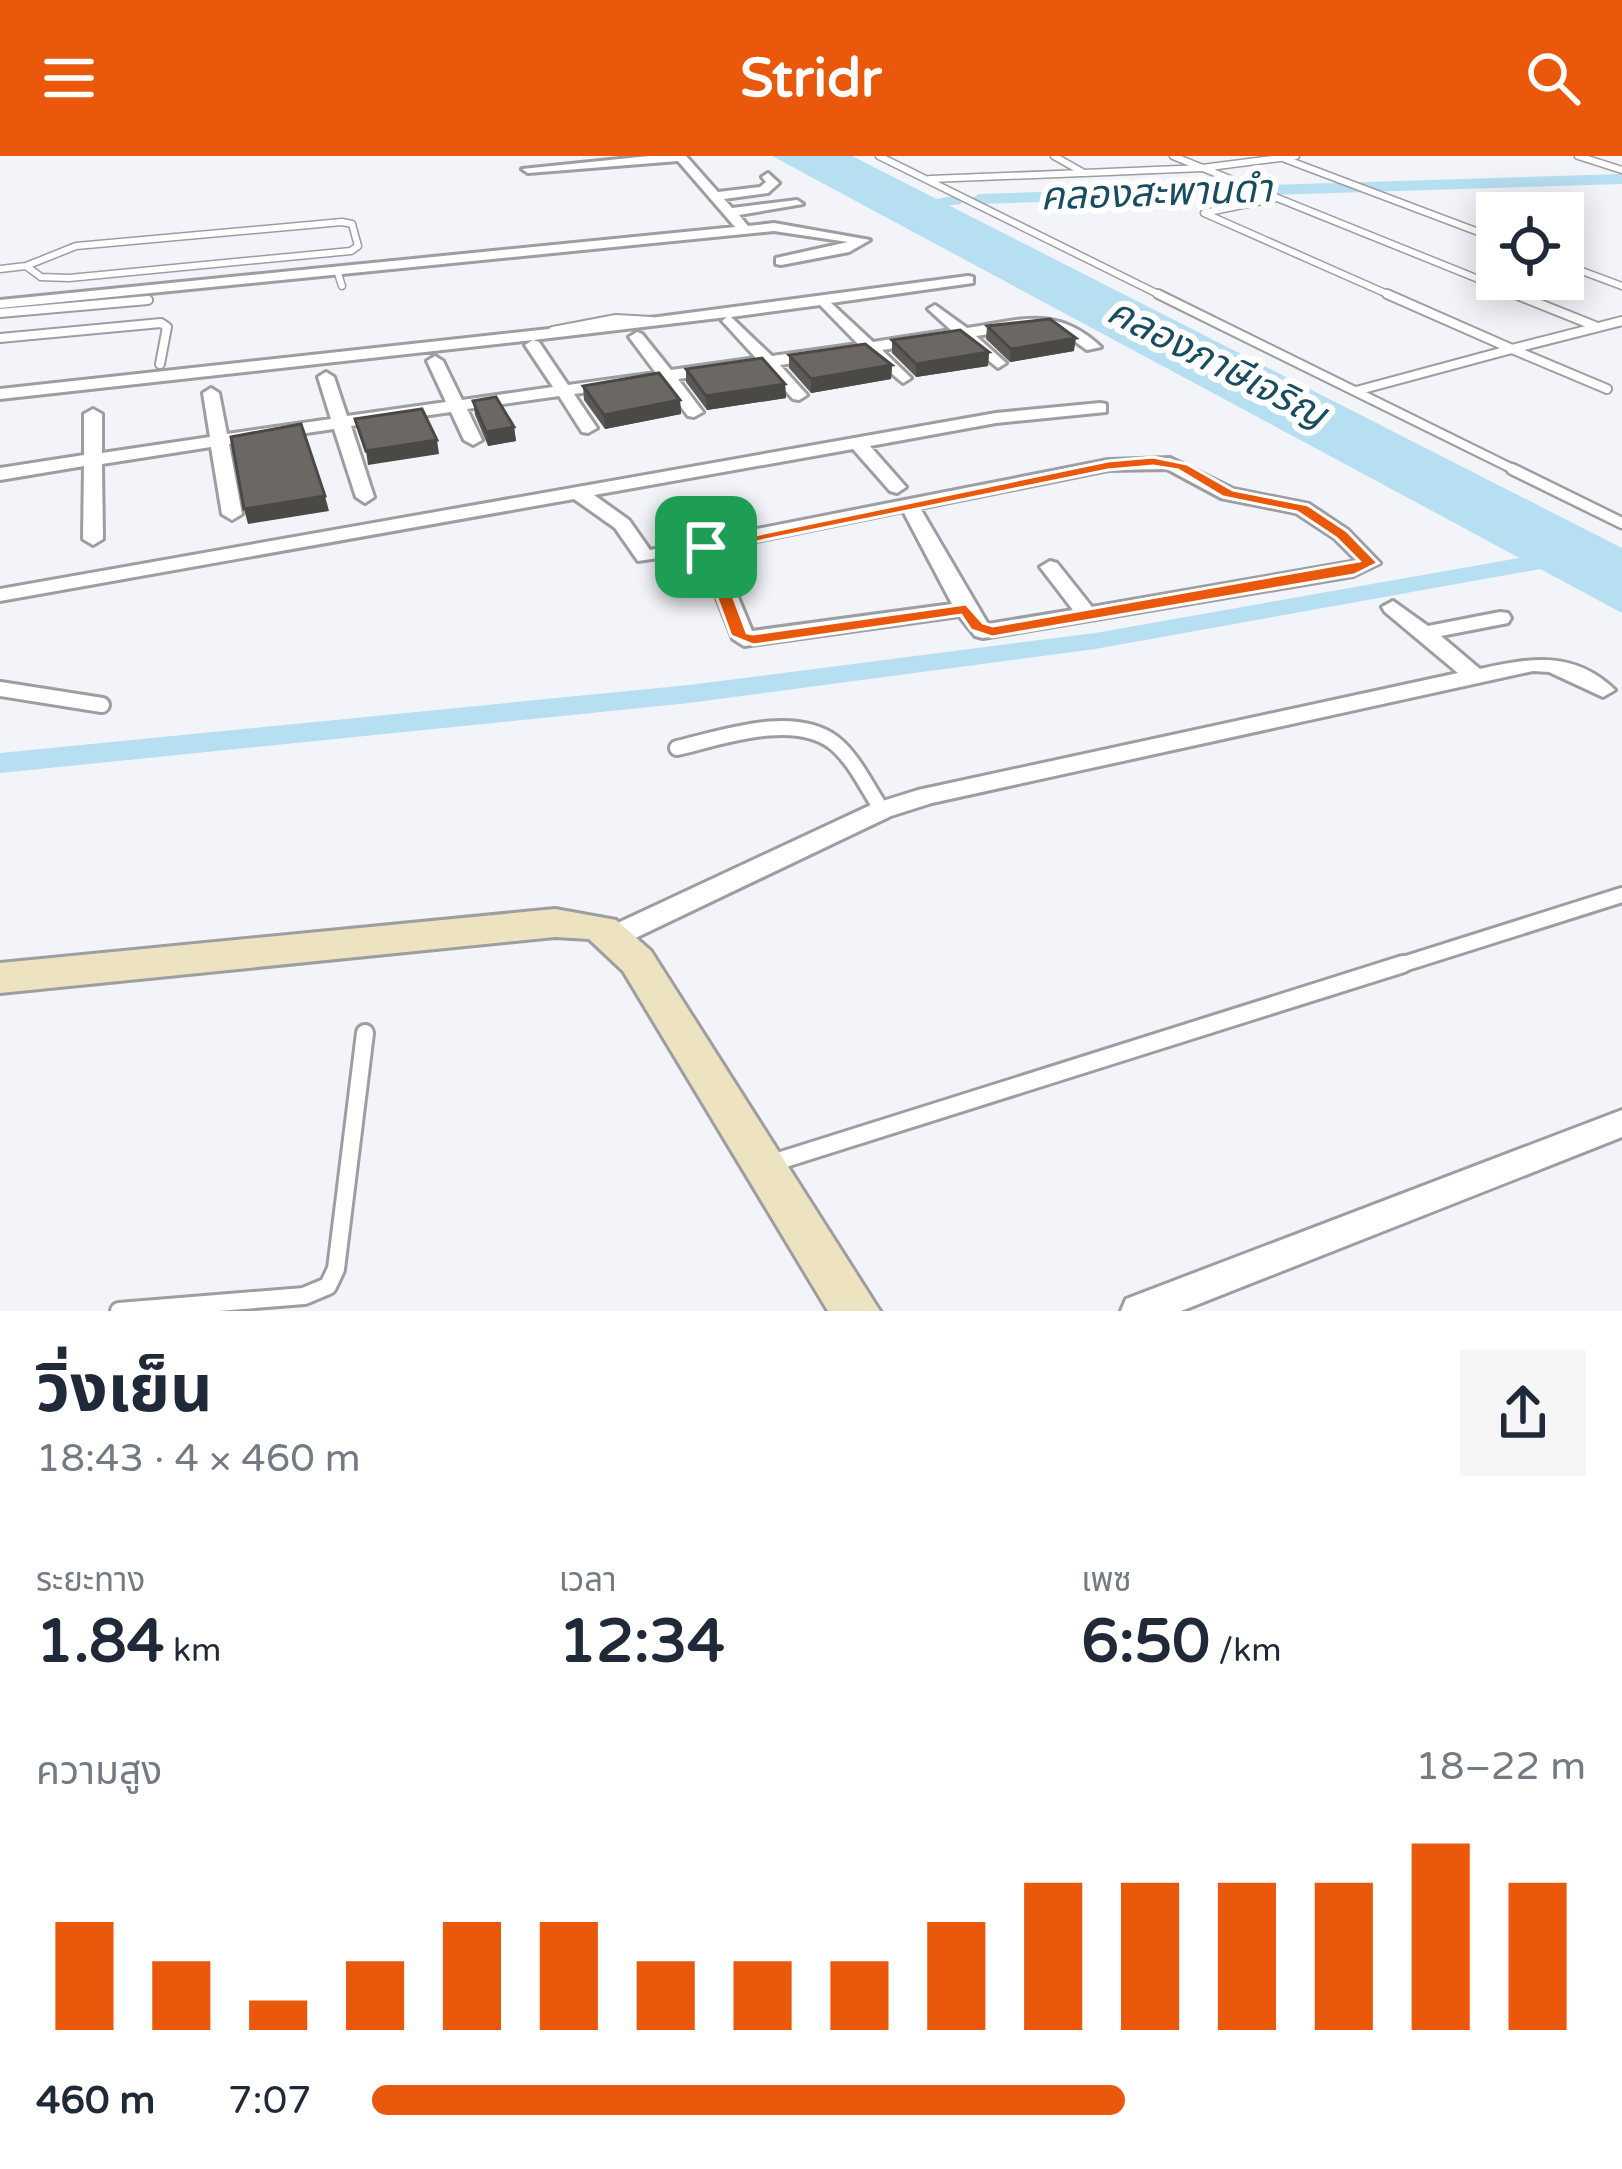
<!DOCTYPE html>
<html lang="th">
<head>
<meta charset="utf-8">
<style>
  body { margin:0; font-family:"Varela Round","Noto Sans Thai",sans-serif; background:#f6f6f7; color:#1f2937; height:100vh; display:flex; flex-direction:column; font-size:45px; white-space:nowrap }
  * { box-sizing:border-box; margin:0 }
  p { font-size:39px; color:#747a83 }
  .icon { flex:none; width:66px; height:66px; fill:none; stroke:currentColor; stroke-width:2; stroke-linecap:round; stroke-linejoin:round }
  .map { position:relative; height:1155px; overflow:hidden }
  .sheet { display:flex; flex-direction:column; background:#fff; flex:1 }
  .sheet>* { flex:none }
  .controls { position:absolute; left:1476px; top:36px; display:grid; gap:24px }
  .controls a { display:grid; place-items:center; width:108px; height:108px; border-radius:0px; background:#fff; box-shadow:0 6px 30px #0003; font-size:60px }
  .pin { position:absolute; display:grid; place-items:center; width:102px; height:102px; color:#fff; margin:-51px; border-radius:24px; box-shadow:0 6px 18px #0006 }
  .round { display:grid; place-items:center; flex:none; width:126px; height:126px; border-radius:0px; background:#f6f6f7 }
  .overview { display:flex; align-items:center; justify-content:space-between; height:204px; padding:0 36px }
  h1 { font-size:66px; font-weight:700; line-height:90px }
  .figures { display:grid; grid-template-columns:repeat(3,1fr); gap:18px; height:204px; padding:12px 36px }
  .figures div { display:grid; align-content:center }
  .figures b { font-size:60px; font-weight:700 }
  .figures small { font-size:33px; font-weight:400 }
  .figures p { font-size:33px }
  .chart { height:336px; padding:24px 36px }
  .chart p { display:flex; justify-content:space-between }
  .chart svg { width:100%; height:216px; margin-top:12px; stroke:#ea580c; stroke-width:6 }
  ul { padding:0 36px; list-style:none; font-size:39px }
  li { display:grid; grid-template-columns:192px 144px 1fr; align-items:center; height:90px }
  li i { height:30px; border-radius:15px; background:#ea580c }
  header { display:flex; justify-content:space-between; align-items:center; height:156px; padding:0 36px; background:#ea580c; color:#fff; font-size:54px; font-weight:700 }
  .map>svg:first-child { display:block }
  .water { fill:#b6dff2 }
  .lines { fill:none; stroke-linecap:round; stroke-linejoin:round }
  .canal { fill:#b6dff2; fill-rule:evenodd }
  .lane-far4-casing { stroke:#9d9da2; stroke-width:9 }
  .lane-far3-casing { stroke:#9d9da2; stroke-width:12 }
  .lane-far2-casing { stroke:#9d9da2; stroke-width:15 }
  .lane-far1-casing { stroke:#9d9da2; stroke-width:20 }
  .lane-casing { stroke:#9d9da2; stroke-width:22 }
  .street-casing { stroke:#9d9da2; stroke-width:6 }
  .secondary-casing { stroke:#9d9da2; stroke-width:6 }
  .lane-far4 { stroke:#fff; stroke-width:6 }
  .lane-far3 { stroke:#fff; stroke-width:8 }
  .lane-far2 { stroke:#fff; stroke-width:10 }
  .lane-far1 { stroke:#fff; stroke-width:14 }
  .lane { stroke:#fff; stroke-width:16 }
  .street { fill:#fff; fill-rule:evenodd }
  .secondary { fill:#ede3c1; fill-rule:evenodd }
  .wall { fill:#5c5956 }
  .shaded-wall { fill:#4b4946 }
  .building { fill:#6b6864; stroke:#4b4946; stroke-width:3 }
  .route { fill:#ea580c; stroke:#fff; stroke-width:3; fill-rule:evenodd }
  .labels { text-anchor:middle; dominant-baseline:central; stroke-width:12; stroke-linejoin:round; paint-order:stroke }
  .far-water-label { font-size:39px; font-style:italic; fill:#184d61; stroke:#fff }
</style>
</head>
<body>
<header><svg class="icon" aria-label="menu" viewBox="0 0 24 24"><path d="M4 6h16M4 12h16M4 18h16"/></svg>Stridr<svg class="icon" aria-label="search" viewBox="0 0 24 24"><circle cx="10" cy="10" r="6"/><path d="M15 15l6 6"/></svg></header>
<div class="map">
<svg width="1622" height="1155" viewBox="0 0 1622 1155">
  <rect width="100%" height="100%" fill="#f3f4f9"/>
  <path class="water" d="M772,0H852L1622,392V457Z"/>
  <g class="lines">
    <path class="canal" d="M1622,18V28L979,48L971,43L979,38Z
      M955,40L961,42V48L907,54L899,49Z
      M1570,393L1579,396L1583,401L1579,406L1095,493L689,547L0,617V597L689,529L1095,477Z"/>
    <defs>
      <path id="lane-far4" d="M879,0L1164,141
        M1054,0L1084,17L1202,12L1296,0
        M1173,0L1523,141
        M1578,0L1622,14
        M1285,3L1497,83
        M930,23L1083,17
        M1277,42L1204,57L1394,141
        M342,66L352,68L358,90L351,95L69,122L41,121L26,110L76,90Z
        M1563,108L1622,130
        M0,113L26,110
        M337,114L342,130"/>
      <path id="lane-far3" d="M1158,138L1519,316
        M1387,138L1512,193L1622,165
        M1515,138L1595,170
        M0,157L148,144
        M553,175L616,163L651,165
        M0,182L161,167L167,171L160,208
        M1356,235L1512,193L1607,233"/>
      <path id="lane-far2" d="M1512,313L1622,367
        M0,533L16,535"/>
      <path id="lane-far1" d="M0,533L102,549
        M677,592C721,582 792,556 833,586C854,602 867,632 882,654
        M1394,811L1622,739"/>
      <path id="lane" d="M772,1007L1403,808
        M119,1155L304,1140L328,1130L336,1113L365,877"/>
      <path id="street" d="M649,0H686L718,36L760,31L766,26L762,21L768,17L779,27L768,37L724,43L732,52L797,44L803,48L739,59L748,70L774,67L870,84L849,96L781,109L776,108V102L848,86L774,75L0,152V144L735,71L678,5L528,17L522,13Z
        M968,120L973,121V127L831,147L873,186L951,174L928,153L935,149L967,172C1021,164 1057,149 1101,191L1087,194L1056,172L1039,171L976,180L1006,207L998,212L960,182L882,194L911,222L903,227L866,196L780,209L807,239L799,244L793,243L764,211L678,223L703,256L694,261L688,260L662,226L574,238L597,272L588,277L582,276L559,240L467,253L482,284L473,289L464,284L451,256L351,270L374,341L365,347L356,341L334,273L229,288L242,358L232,364L222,358L211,291L102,308L103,383L93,389L83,383L84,310L0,324V312L84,299V258L93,253L102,258V297L210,281L203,237L211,232L219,237L227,278L331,263L318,221L326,216L334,221L347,260L446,246L427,205L435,200L443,205L462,244L553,231L525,189L533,184L0,243V233L658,161ZM820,149L858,188L772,200L731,161ZM727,161L722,165L725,168L756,202L671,214L642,178L637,176L629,181L656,217L568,229L539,186L533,184Z
        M1100,247L1106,248V256L996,267L870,290L906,331L897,337L890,335L853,293L594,339L629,364L650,394L1108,304L1170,302L1233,333L1309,348L1348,374L1380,407L1353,420L983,482L975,480L959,460L744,490L733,483L699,396L638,405L615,372L574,343L0,445V433L996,257ZM1167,313L1221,342L1296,357L1334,382L1357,405L1092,451L1057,407L1050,405L1040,411L1073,454L988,468L920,352L1108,314ZM903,355L952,448L752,475L718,393Z
        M1393,445L1428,470L1500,456L1508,457L1511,462L1508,467L1441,480L1480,513C1530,502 1574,494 1615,534L1603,541L1549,516L1533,515L932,647L891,660L627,786H607L603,779L607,772L873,648L918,634L1458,517L1385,456L1382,451Z
        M1622,954V981L1181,1155H1121L1126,1143Z"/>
      <path id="secondary" d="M555,753L616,764L651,795L880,1155H828L623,815L589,783L555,781L0,837V807Z"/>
    </defs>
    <use href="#lane-far4" class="lane-far4-casing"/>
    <use href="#lane-far3" class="lane-far3-casing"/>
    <use href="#lane-far2" class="lane-far2-casing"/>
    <use href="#lane-far1" class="lane-far1-casing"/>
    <use href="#lane" class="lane-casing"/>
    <use href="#street" class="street-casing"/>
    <use href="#secondary" class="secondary-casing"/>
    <use href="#lane-far4" class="lane-far4"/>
    <use href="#lane-far3" class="lane-far3"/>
    <use href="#lane-far2" class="lane-far2"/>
    <use href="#lane-far1" class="lane-far1"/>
    <use href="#lane" class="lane"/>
    <use href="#street" class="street"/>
    <use href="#secondary" class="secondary"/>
  </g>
  <path class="wall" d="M987,170L1074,195L1010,206L986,183Z
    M892,184L989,196L988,210L916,221L892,197Z
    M789,199L892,209L891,223L811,237L789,212Z
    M686,213L785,228L786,242L707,254L686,226Z
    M583,230L680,244L681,258L605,273L584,244Z
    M473,245L514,271L516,285L488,290L475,259Z"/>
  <path class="shaded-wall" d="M1076,182L1074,195L1010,206L1011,193Z
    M989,196L988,210L916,221V208Z
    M892,209L891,223L811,237V223Z
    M785,228L786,242L707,254L706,240Z
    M680,244L681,258L605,273L604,259Z
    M514,271L516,285L488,290L486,276Z
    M437,284L439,298L368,309L366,295Z
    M325,340L329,355L248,368L244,353Z"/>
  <path class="building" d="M1050,163L1076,182L1011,193L987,170Z
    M960,174L989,196L916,208L892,184Z
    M865,188L892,209L811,223L789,199Z
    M762,202L785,228L706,240L686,213Z
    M659,217L680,244L604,259L583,230Z
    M496,241L514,271L486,276L473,245Z
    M422,253L437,284L366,295L355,263Z
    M301,268L325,340L244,353L231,281Z"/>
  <path class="route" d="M1153,301L1187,308L1233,334L1308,349L1347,375L1378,407L1354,419L992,481L971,474L961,459L753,489L731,480L698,391L1108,305ZM1153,310L1178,314L1223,341L1297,356L1336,382L1359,405L993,470L983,467L966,448L753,478L747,477L716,394L1108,314Z"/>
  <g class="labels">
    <g class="far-water-label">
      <text transform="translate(1156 37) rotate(-2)">คลองสะพานดำ</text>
      <text transform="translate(1217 207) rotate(27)">คลองภาษีเจริญ</text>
    </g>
  </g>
</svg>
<div class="controls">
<a><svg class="icon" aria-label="locate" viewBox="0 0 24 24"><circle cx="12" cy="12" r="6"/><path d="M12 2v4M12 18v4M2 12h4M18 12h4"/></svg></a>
</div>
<div class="pin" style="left:706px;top:391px;background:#1e9e55"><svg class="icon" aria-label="arrive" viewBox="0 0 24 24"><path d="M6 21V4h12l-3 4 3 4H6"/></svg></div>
</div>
<section class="sheet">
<div class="overview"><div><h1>วิ่งเย็น</h1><p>18:43 · 4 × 460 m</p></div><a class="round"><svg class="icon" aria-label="share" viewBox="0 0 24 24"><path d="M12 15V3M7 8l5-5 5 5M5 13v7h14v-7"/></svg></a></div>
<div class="figures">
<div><p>ระยะทาง</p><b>1.84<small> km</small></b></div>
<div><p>เวลา</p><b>12:34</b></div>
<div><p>เพซ</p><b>6:50<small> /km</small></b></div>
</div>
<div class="chart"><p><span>ความสูง</span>18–22 m</p>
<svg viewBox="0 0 160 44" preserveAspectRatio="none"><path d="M5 44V22M15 44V30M25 44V38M35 44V30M45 44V22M55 44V22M65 44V30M75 44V30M85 44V30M95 44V22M105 44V14M115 44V14M125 44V14M135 44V14M145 44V6M155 44V14"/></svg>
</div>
<ul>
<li><b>460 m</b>7:07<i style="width:62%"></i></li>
</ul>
</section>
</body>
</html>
